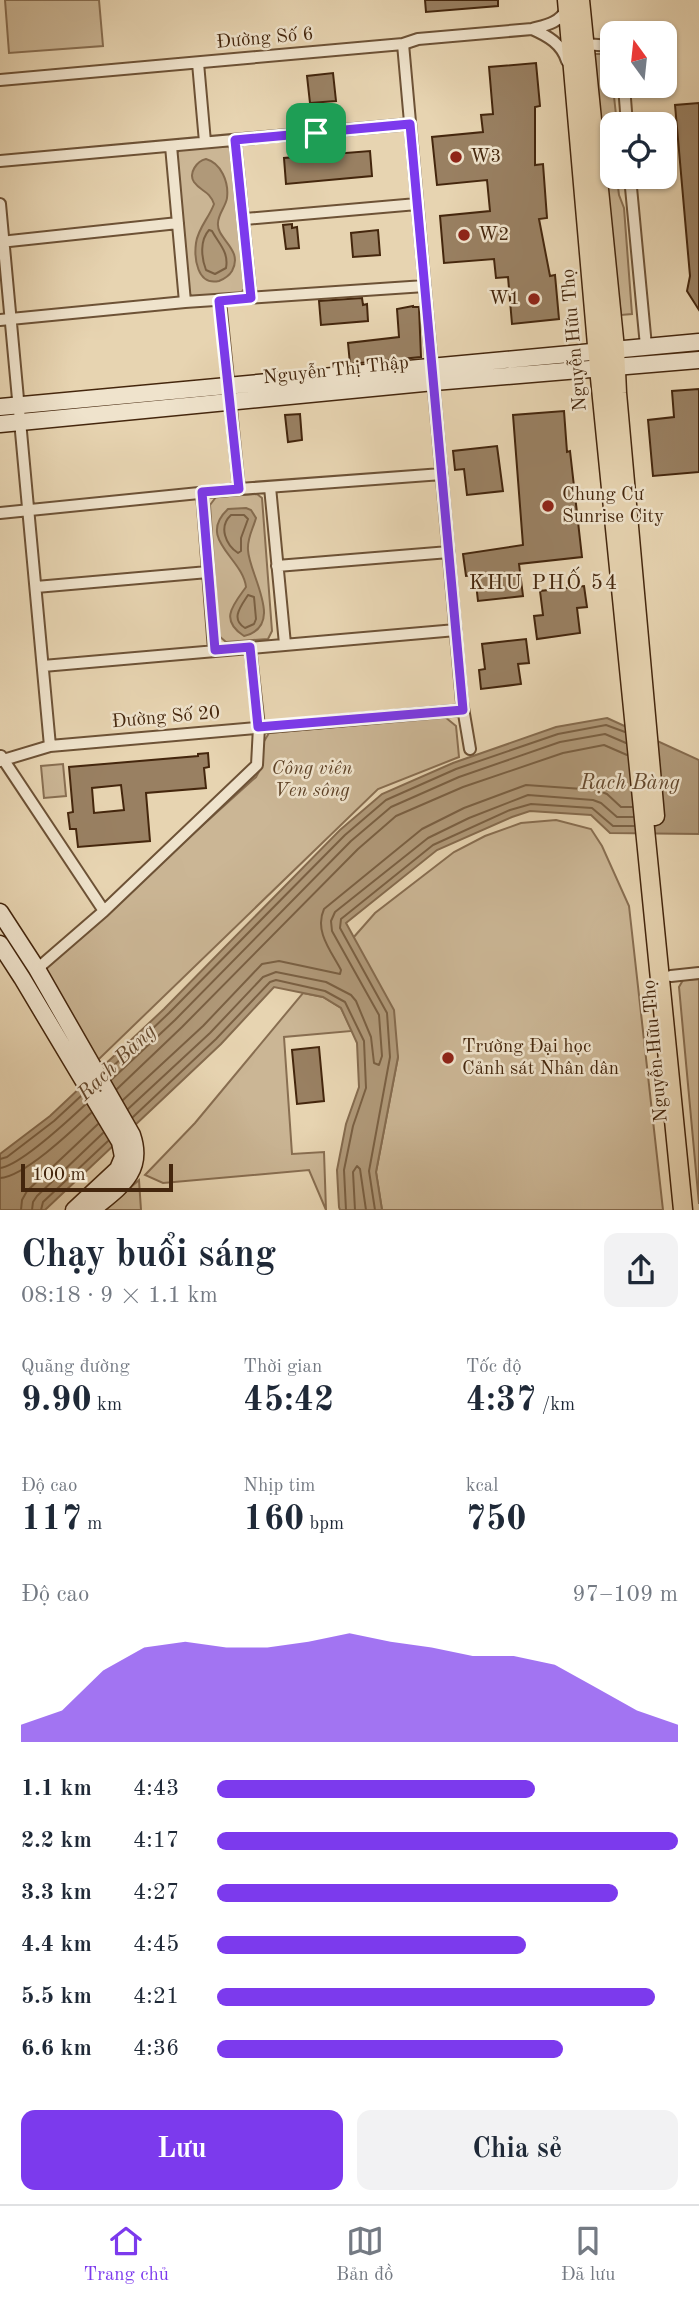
<!DOCTYPE html>
<html lang="vi">
<head>
<meta charset="utf-8">
<style>
  body { margin:0; font-family:"Old Standard TT",serif; background:#f2f2f3; color:#1f2937; height:100vh; display:flex; flex-direction:column; font-size:26px; white-space:nowrap }
  * { box-sizing:border-box; margin:0 }
  p { font-size:23px; color:#747a83 }
  .icon { flex:none; width:38px; height:38px; fill:none; stroke:currentColor; stroke-width:2; stroke-linecap:round; stroke-linejoin:round }
  .map { position:relative; height:1210px; overflow:hidden }
  .panel { display:flex; flex-direction:column; background:#fff; flex:1 }
  .panel>* { flex:none }
  .needle { width:46px; rotate:345deg }
  .buttons { position:absolute; left:600px; top:21px; display:grid; gap:14px }
  .buttons a { display:grid; place-items:center; width:77px; height:77px; border-radius:14px; background:#fff; box-shadow:0 2px 5px #0004; font-size:35px }
  .scale { position:absolute; left:21px; bottom:18px; width:152px; box-sizing:border-box; padding-left:7px; border:4px solid #44260d; border-top:0; font-size:19px; line-height:24px; white-space:nowrap; color:#44260d; -webkit-text-stroke:5px #efe3cc; paint-order:stroke }
  .pin { position:absolute; display:grid; place-items:center; width:60px; height:60px; color:#fff; margin:-30px; border-radius:14px; box-shadow:0 4px 10px #0006 }
  .round { display:grid; place-items:center; flex:none; width:74px; height:74px; border-radius:14px; background:#f2f2f3 }
  .head { display:flex; align-items:center; justify-content:space-between; height:119px; padding:0 21px }
  h1 { font-size:38px; font-weight:700; line-height:52px }
  .figures { display:grid; grid-template-columns:repeat(3,1fr); gap:10px; height:119px; padding:7px 21px }
  .figures div { display:grid; align-content:center }
  .figures b { font-size:35px; font-weight:700 }
  .figures small { font-size:19px; font-weight:400 }
  .figures p { font-size:19px }
  .chart { height:196px; padding:14px 21px }
  .chart p { display:flex; justify-content:space-between }
  .chart svg { width:100%; height:126px; margin-top:7px; fill:#7c3aed; opacity:.7 }
  .button { display:flex; gap:14px; margin-top:auto; padding:14px 21px }
  .button a { flex:1; height:80px; border-radius:14px; background:#7c3aed; color:#fff; font-size:28px; font-weight:700; line-height:80px; text-align:center }
  .button a+a { background:#f2f2f3; color:#1f2937 }
  ul { padding:0 21px; list-style:none; font-size:23px }
  li { display:grid; grid-template-columns:112px 84px 1fr; align-items:center; height:52px }
  li i { height:18px; border-radius:9px; background:#7c3aed }
  .dock { display:flex; justify-content:space-around; align-items:center; height:98px; border-top:2px solid #e0e1e3; background:#fff; font-size:19px; color:#747a83 }
  .dock a { display:grid; justify-items:center; gap:4px }
  .dock .on { color:#7c3aed }
  .map>svg:first-child { display:block }
  .green { fill:#cbb695; stroke:#886e51; stroke-width:2 }
  .water { fill:#b09979; stroke:#856b4e; stroke-width:2 }
  .lines { fill:none; stroke-linecap:round; stroke-linejoin:round }
  .shore { stroke:#7a6043; stroke-width:2 }
  .building { fill:#998062; stroke:#44260d; stroke-width:2; fill-rule:evenodd }
  .street-casing { stroke:#6d5236; stroke-width:14 }
  .secondary-casing { stroke:#44260d; stroke-width:19 }
  .primary-casing { stroke:#44260d; stroke-width:21 }
  .street { stroke:#efe3cc; stroke-width:10 }
  .secondary { stroke:#efe3cc; stroke-width:16 }
  .primary { stroke:#e7d4b1; stroke-width:18 }
  .route-casing { stroke:#fff; stroke-width:14 }
  .route { stroke:#7c3aed; stroke-width:9 }
  .poi-dot { fill:#8f2418; stroke:#efe3cc; stroke-width:2.5 }
  .labels { text-anchor:middle; dominant-baseline:central; stroke-width:5; stroke-linejoin:round; paint-order:stroke }
  .street-label { font-size:19px; fill:#44260d; stroke:#efe3cc }
  .poi-label { font-size:19px; fill:#44260d; stroke:#efe3cc; text-anchor:start }
  .park-label { font-size:19px; font-style:italic; fill:#5f4328; stroke:#efe3cc }
  .neighbourhood-label { font-size:21px; letter-spacing:2px; fill:#44260d; stroke:#efe3cc }
  .water-label { font-size:21px; font-style:italic; fill:#64482d; stroke:#efe3cc }
</style>
</head>
<body>
<div class="map">
<svg width="699" height="1210" viewBox="0 0 699 1210">
  <rect width="100%" height="100%" fill="#e7d4b1"/>
  <filter id="stains"><feTurbulence type="fractalNoise" baseFrequency=".00286" numOctaves="4"/><feColorMatrix values="0 0 0 0 .2 0 0 0 0 .09 0 0 0 0 .02 0 0 0 .5 -.17"/></filter>
  <radialGradient id="worn" r=".72"><stop offset=".6" stop-color="#630" stop-opacity="0"/><stop offset="1" stop-color="#630" stop-opacity=".3"/></radialGradient>
  <path class="green" d="M5,0H99L103,46L9,53Z
    M593,54H606L607,69L612,78L617,124H612V162L609,163L607,146L600,130Z
    M227,146L233,150L246,286L241,293L193,298L187,290L176,155L179,150Z
    M617,179L619,195L624,208L632,314L621,315L619,298L612,287L605,180Z
    M257,494L262,498L272,631L268,639L226,642L219,636L210,505L216,497Z
    M445,717L456,726L459,757L378,789L98,1060L45,973L48,965L256,777L263,764V743L269,733Z
    M63,764L66,796L44,798L41,766Z
    M556,820L591,829L602,846L629,906L663,1210H382L376,1172L398,1057L366,962L353,938L375,913L454,852L485,836L521,823Z
    M699,979V1204L679,987L683,980Z
    M303,993L323,997L341,1008L352,1031L284,1037L292,1154L324,1152L326,1210L309,1170L163,1183L145,1175L195,1123Z
    M139,1180L141,1210H105Z"/>
  <path class="water" d="M206,159C221,163 229,182 227,198C226,206 218,214 218,223C216,239 244,249 232,271C229,276 224,279 219,281C197,286 194,258 196,243C198,228 209,218 214,204C209,190 201,192 194,182C188,173 197,161 206,159Z
    M246,508L251,510L256,518C253,529 247,538 248,550C249,575 286,626 244,636C219,620 233,605 246,587C243,558 196,539 228,509Z
    M607,718L699,760V834L610,833L591,815L530,811L512,817L437,850L346,923L394,1010L398,1057L376,1172L382,1210H340L339,1207L337,1170L346,1124L359,1087L357,1043L341,1008L323,997L274,987L221,1044L45,1210H0V1154L50,1116L164,1009L340,830L382,794L453,763L556,727Z"/>
  <g class="lines">
    <path class="shore" d="M209,230L212,231C219,244 229,252 226,268L215,274L206,270C201,257 200,240 209,230Z
      M231,515H244L248,519L241,538V551L238,553C226,545 218,527 231,515Z
      M248,595L254,597L256,619L254,624L245,628C230,619 241,606 248,595Z
      M107,1072L169,1013L345,835L386,800L456,769L558,734L606,725L625,732
      M111,1080L175,1020L351,841L391,807L459,777L560,742L605,734L626,743
      M117,1089L182,1027L358,849L396,816L463,787L563,753L604,745L627,755
      M123,1100L203,1026L262,964L279,961L340,974L341,970C331,951 314,931 324,909L422,829L464,808L526,785L597,790L607,794L621,807H632
      M128,1109L210,1033L263,977L276,972L326,982L351,995L356,1001L371,1037L374,1063L379,1065L382,1056L379,1015L332,931L331,921L335,912L428,838L469,818L528,795L593,800L601,803L617,817H633
      M133,1117L216,1039L270,982L276,980L325,991L345,1002L364,1041L366,1088L353,1126L344,1170L346,1210
      M0,1159L7,1157L54,1121L81,1096
      M0,1168C20,1166 70,1119 86,1104
      M0,1178C24,1177 73,1130 91,1113
      M21,1210L22,1200L27,1191L98,1124
      M32,1210L33,1202L37,1196L103,1133
      M41,1210L43,1202L108,1141
      M355,1210L353,1172L357,1166L360,1169L366,1210
      M375,1210L369,1171L390,1057L387,1013L340,928L341,919L433,845L510,810L531,804L592,808L613,826H634"/>
  </g>
  <path class="building" d="M425,0H498V6L426,12Z
    M536,63L540,106L535,107V165L543,164L547,218L539,219L550,276L555,275L559,319L512,324L508,277L496,278L494,259L444,263L440,216L490,211L487,180L437,185L432,137L483,132L481,115L493,114L489,67Z
    M333,73L336,101L310,103L307,76Z
    M699,103V310L687,291L690,276L675,105Z
    M370,151L372,176L286,184L284,158Z
    M292,224V228L297,227L299,248L286,249L283,225Z
    M378,230L380,255L353,257L351,233Z
    M362,298L363,305L367,304L368,321L321,325L319,301Z
    M413,306V307H419L421,357L350,364L348,343L399,337L397,309Z
    M699,389V472L653,476L648,420L674,417L672,391Z
    M564,411L567,452L570,451L582,557L519,564L523,596L478,601L475,575L466,576L463,554L523,545L513,415Z
    M300,414L302,440L288,442L285,415Z
    M497,446L503,491L467,495L464,469L455,470L453,451Z
    M584,586L587,607L577,608L580,633L537,639L534,616L543,615L540,591Z
    M526,639L529,663L518,664L521,684L481,689L479,670L485,669L482,644Z
    M208,753L209,767L204,768L206,788L146,793L150,841L78,847L76,829H70L68,813L73,812L69,767L198,756V754ZM121,785L124,810L94,813L92,788Z
    M319,1047L324,1101L297,1104L292,1050Z"/>
  <g class="lines">
    <defs>
      <path id="street" d="M532,29C548,36 562,44 567,61
        M403,44L462,702L470,749
        M584,44L612,46
        M198,63L205,142
        M0,80L403,44L418,39L532,29C546,25 559,23 566,10
        M624,86L627,124
        M235,140L251,298
        M171,146L185,302
        M0,161L410,124
        M630,177L646,346
        M0,204L50,746
        M245,219L417,204
        M0,242L178,223
        M220,301L239,489
        M0,320L185,302L425,286
        M270,487L285,644
        M202,493L214,650
        M0,513L239,489L442,474
        M277,566L449,552
        M36,587L208,572
        M43,666L456,630
        M1,756L104,911
        M0,761L50,746L463,710
        M37,969L104,911L257,765L259,727L250,647
        M671,976L699,973"/>
      <path id="secondary" d="M0,407L699,342
        M0,424L434,382L699,360
        M0,912L37,969L132,1135C145,1173 118,1188 92,1210
        M0,944L22,978L120,1142L123,1157L118,1169L74,1210"/>
      <path id="primary" d="M567,0L599,368L683,1210
        M580,0L615,349L617,393L655,816"/>
    </defs>
    <use href="#street" class="street-casing"/>
    <use href="#secondary" class="secondary-casing"/>
    <use href="#primary" class="primary-casing"/>
    <use href="#street" class="street"/>
    <use href="#secondary" class="secondary"/>
    <use href="#primary" class="primary"/>
  </g>
  <g class="lines">
    <defs>
      <path id="route" d="M410,124L463,710L258,727L250,647L215,650L202,492L239,489L219,301L251,298L235,140Z"/>
    </defs>
    <use href="#route" class="route-casing"/>
    <use href="#route" class="route"/>
  </g>
  <g class="poi-dot">
    <circle cx="456" cy="157" r="7"/>
    <circle cx="464" cy="235" r="7"/>
    <circle cx="534" cy="299" r="7"/>
    <circle cx="548" cy="506" r="7"/>
    <circle cx="448" cy="1058" r="7"/>
  </g>
  <g class="labels">
    <g class="street-label">
      <text transform="translate(265 39) rotate(-5)">Đường Số 6</text>
      <text transform="translate(575 340) rotate(-95)">Nguyễn Hữu Thọ</text>
      <text transform="translate(336 371) rotate(-6)">Nguyễn Thị Thập</text>
      <text transform="translate(166 718) rotate(-5)">Đường Số 20</text>
      <text transform="translate(656 1051) rotate(-95)">Nguyễn Hữu Thọ</text>
    </g>
    <g class="poi-label">
      <text x="470" y="157">W3</text>
      <text x="478" y="235">W2</text>
      <text x="520" y="299" text-anchor="end">W1</text>
      <text x="562" y="495">Chung Cư<tspan x="562" dy="22">Sunrise City</tspan></text>
      <text x="462" y="1047">Trường Đại học<tspan x="462" dy="22">Cảnh sát Nhân dân</tspan></text>
    </g>
    <g class="park-label">
      <text x="312" y="769">Công viên<tspan x="312" dy="22">Ven sông</tspan></text>
    </g>
    <g class="neighbourhood-label">
      <text x="544" y="583">KHU PHỐ 54</text>
    </g>
    <g class="water-label">
      <text x="630" y="783">Rạch Bàng</text>
      <text transform="translate(117 1063) rotate(-44)">Rạch Bàng</text>
    </g>
  </g>
  <rect width="100%" height="100%" filter="url(#stains)"/>
  <rect width="100%" height="100%" fill="url(#worn)"/>
</svg>
<div class="buttons">
<a><svg class="needle" viewBox="-14 -14 28 28"><path d="M0-13l5 13h-10z" fill="#e53935"/><path d="M0 13l5-13h-10z" fill="#747a83"/></svg></a>
<a><svg class="icon" aria-label="locate" viewBox="0 0 24 24"><circle cx="12" cy="12" r="6"/><path d="M12 2v4M12 18v4M2 12h4M18 12h4"/></svg></a>
</div>
<div class="scale">100 m</div>
<div class="pin" style="left:316px;top:133px;background:#1e9e55"><svg class="icon" aria-label="arrive" viewBox="0 0 24 24"><path d="M6 21V4h12l-3 4 3 4H6"/></svg></div>
</div>
<section class="panel">
<div class="head"><div><h1>Chạy buổi sáng</h1><p>08:18 · 9 × 1.1 km</p></div><a class="round"><svg class="icon" aria-label="share" viewBox="0 0 24 24"><path d="M12 15V3M7 8l5-5 5 5M5 13v7h14v-7"/></svg></a></div>
<div class="figures">
<div><p>Quãng đường</p><b>9.90<small> km</small></b></div>
<div><p>Thời gian</p><b>45:42</b></div>
<div><p>Tốc độ</p><b>4:37<small> /km</small></b></div>
</div>
<div class="figures">
<div><p>Độ cao</p><b>117<small> m</small></b></div>
<div><p>Nhịp tim</p><b>160<small> bpm</small></b></div>
<div><p>kcal</p><b>750</b></div>
</div>
<div class="chart"><p><span>Độ cao</span>97–109 m</p>
<svg viewBox="0 0 160 44" preserveAspectRatio="none"><path d="M0 44V38L10 33L20 19L30 11L40 9L50 11L60 11L70 9L80 6L90 9L100 11L110 14L120 14L130 17L140 25L150 33L160 38V44z"/></svg>
</div>
<ul>
<li><b>1.1 km</b>4:43<i style="width:69%"></i></li>
<li><b>2.2 km</b>4:17<i style="width:100%"></i></li>
<li><b>3.3 km</b>4:27<i style="width:87%"></i></li>
<li><b>4.4 km</b>4:45<i style="width:67%"></i></li>
<li><b>5.5 km</b>4:21<i style="width:95%"></i></li>
<li><b>6.6 km</b>4:36<i style="width:75%"></i></li>
</ul>
<div class="button"><a>Lưu</a><a>Chia sẻ</a></div>
</section>
<nav class="dock">
<a class="on"><svg class="icon" aria-label="home" viewBox="0 0 24 24"><path d="M3 11l9-7 9 7M6 9v11h12V9"/></svg>Trang chủ</a>
<a><svg class="icon" aria-label="map" viewBox="0 0 24 24"><path d="M3 6l6-2 6 2 6-2v14l-6 2-6-2-6 2zM9 4v14M15 6v14"/></svg>Bản đồ</a>
<a><svg class="icon" aria-label="saved" viewBox="0 0 24 24"><path d="M7 4h10v16l-5-4-5 4z"/></svg>Đã lưu</a>
</nav>
</body>
</html>
